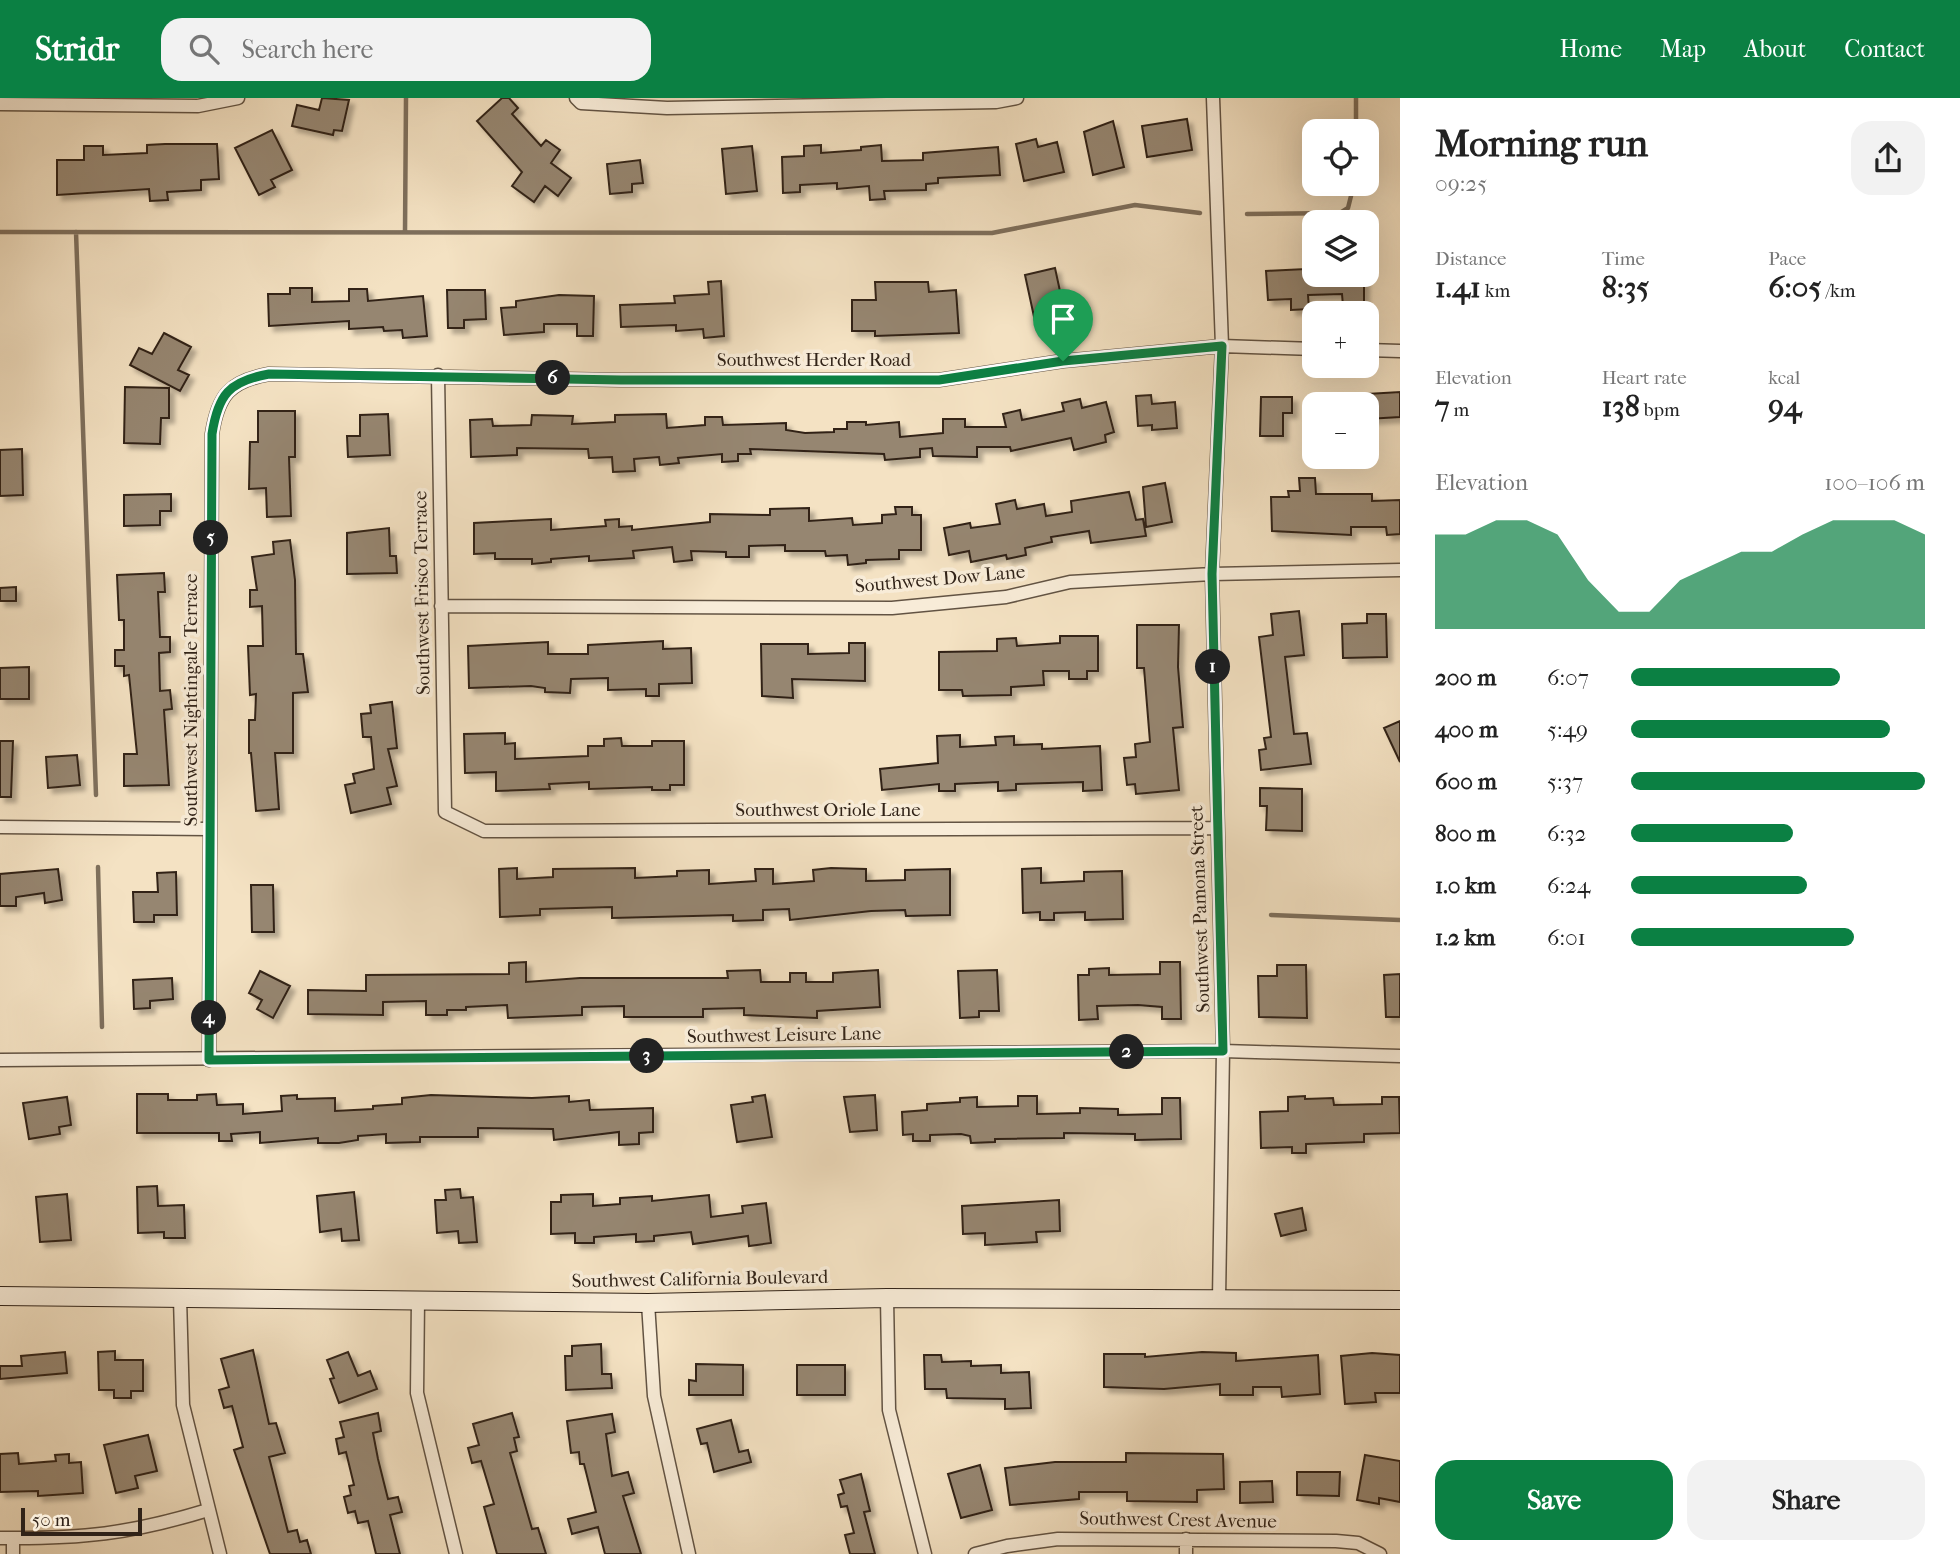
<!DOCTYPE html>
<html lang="en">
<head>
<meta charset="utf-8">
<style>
  body { margin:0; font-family:"IM FELL French Canon",serif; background:#f2f2f2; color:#222; height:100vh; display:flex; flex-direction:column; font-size:26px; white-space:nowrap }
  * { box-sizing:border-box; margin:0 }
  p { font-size:23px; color:#767676 }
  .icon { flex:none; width:38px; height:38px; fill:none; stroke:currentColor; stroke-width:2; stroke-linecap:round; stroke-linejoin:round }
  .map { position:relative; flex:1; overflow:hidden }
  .details { display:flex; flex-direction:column; background:#fff; width:560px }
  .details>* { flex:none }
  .controls { position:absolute; left:1302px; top:21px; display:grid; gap:14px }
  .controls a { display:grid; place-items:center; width:77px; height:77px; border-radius:14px; background:#fff; box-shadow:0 7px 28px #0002; font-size:35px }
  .scale { position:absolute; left:21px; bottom:18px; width:121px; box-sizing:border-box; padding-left:7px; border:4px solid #312318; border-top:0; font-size:19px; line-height:24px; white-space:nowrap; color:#312318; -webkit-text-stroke:5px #f8ecd8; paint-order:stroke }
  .pin { position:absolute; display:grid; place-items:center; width:60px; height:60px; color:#fff; margin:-72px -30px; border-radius:50% 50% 50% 0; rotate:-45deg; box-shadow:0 0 7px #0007 }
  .pin .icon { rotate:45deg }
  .km { position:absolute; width:35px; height:35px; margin:-18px; border-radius:50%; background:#222; color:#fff; font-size:19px; line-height:35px; text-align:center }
  .round { display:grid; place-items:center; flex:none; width:74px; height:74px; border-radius:21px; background:#f2f2f2 }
  .head { display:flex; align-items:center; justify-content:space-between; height:119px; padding:0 35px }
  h1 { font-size:38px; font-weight:700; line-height:52px }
  .metrics { display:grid; grid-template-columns:repeat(3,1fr); gap:10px; height:119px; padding:7px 35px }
  .metrics div { display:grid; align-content:center }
  .metrics b { font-size:30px; font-weight:700 }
  .metrics small { font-size:19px; font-weight:400 }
  .metrics p { font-size:19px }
  .chart { height:196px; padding:14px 35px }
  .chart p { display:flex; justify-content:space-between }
  .chart svg { width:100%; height:126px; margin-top:7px; fill:#0b8043; opacity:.7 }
  .button { display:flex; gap:14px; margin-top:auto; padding:14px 35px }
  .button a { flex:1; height:80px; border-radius:21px; background:#0b8043; color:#fff; font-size:28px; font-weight:700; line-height:80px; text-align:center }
  .button a+a { background:#f2f2f2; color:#222 }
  ul { padding:0 35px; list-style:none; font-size:23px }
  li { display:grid; grid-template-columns:112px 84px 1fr; align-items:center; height:52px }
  li i { height:18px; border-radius:9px; background:#0b8043 }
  header { display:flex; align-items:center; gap:42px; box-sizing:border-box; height:98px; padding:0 35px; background:#0b8043; color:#fff }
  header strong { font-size:33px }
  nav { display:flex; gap:38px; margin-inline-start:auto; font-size:24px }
  .search { width:490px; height:63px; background:#f2f2f2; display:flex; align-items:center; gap:18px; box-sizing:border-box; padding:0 24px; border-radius:21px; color:#767676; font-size:26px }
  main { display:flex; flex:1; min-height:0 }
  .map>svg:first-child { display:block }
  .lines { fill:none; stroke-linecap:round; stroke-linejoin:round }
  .stream { stroke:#7e6f5c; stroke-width:4.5 }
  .building { fill:#968671; stroke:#312318; stroke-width:2; filter:url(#shadow) }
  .street-casing { stroke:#625343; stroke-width:15 }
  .secondary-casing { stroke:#312318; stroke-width:20 }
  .street { stroke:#f8ecd8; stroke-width:12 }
  .secondary { stroke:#f8ecd8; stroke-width:18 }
  .route-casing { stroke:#fff; stroke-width:14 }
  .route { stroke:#0b8043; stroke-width:9 }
  .labels { text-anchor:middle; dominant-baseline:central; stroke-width:7; stroke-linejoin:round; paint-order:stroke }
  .street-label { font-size:19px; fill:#312318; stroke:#f8ecd8 }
</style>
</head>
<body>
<header>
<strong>Stridr</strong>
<div class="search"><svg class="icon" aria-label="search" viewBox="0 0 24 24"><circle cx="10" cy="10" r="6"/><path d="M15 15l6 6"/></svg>Search here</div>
<nav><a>Home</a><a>Map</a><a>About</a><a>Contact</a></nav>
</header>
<main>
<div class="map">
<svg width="1400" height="1456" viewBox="0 0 1400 1456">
  <defs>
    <filter id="shadow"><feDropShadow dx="5" dy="5" stdDeviation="2" flood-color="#0004"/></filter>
  </defs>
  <rect width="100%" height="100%" fill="#f4e2c3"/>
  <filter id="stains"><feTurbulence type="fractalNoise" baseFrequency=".00286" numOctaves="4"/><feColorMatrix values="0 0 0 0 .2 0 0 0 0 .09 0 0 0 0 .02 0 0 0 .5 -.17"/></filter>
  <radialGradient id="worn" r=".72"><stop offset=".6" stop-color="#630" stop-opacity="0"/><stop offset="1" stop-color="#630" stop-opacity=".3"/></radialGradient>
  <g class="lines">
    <path class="stream" d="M1356,0V33
      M1247,116L1340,115L1348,110L1354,86
      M0,134L992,135L1135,107L1200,115
      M76,134L96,697
      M405,134L406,0
      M98,769L102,929
      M1271,817L1400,822"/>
  </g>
  <path class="building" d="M322,0L349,2L342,33L334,32L333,37L292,28L297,7L319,12Z
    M502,0H509L518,10L512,16L541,48L546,42L560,52L551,65L571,80L558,98L545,88L534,104L512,88L522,74L477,23Z
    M1187,21L1192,52L1147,59L1142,28Z
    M1113,23L1124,69L1093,77L1084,34Z
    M272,32L292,72L271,82L275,89L259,97L235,50Z
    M1036,41L1038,49L1057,44L1064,74L1024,83L1016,46Z
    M165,46H217L219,81L201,82V92L167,94L168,102L150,103L149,91L57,97V62H84V48H103V57L147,55V47Z
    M821,47V55L861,52V49L881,47L882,63L923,62V55L998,49L1000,77L938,80V85L926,86V92L884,93L885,101L870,102L869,88L837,91V85L800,87V94L783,95L782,59L804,58V48Z
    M752,48L757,93L726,96L722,51Z
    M640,62L643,85L632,86V94L610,96L607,66Z
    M1055,170L1066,221L1036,228L1025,177Z
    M1306,171L1307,177H1364V208H1343L1342,196L1308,197L1309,211L1291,212V201L1268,202L1266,173Z
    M721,183L724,238L704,240L703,231L676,233V227L621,229L620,207L675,205L674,198L709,196L708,184Z
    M875,184H928L929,194L956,192L959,235L875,238V233H852V202H876Z
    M290,190H312V204L349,203V191H367L368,203L423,198L427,238L403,240L402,232L384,233L383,229L349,231V223L269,228L268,196H290Z
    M447,192H485L486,221L464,222V230H448Z
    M559,197L594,198L593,238H577V226H544V234L504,237L501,210L516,209V203Z
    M164,235L191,249L178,272L189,277L180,293L130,267L139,250L152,256Z
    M125,289L169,290V320H161L160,346L124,345Z
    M1400,294V319L1367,321V296Z
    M1151,297L1152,306L1175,304L1177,330L1152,332V327L1138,328L1136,298Z
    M1261,299H1292V315H1283V338H1260Z
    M1080,301L1082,310L1106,304L1114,334L1105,337L1106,344L1074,352L1071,340L1011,353L1010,349H977V359L933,358L932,350L920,351V359L885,362L884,356L750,351L751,356H738V363L722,364V356L678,360L679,365L660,367L659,359L634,361L635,373L613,374L612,359L589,360L588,351L517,350V357L471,359L470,322L492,321L493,328L531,327L532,317L573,318L572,326L615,324V317L666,316L667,330L705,327V319H722L723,327L786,325V332L805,335L834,334V331H847V324H866V327L899,324L900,339L943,335V321H965V329H1006L1003,316L1020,312L1022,322L1064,313L1062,305Z
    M258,313H295V359H289L291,418L267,419L266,390L249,391L250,344H258Z
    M388,316L390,357L348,359L347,338H360V317Z
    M22,351L23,397L0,398V352Z
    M1299,380H1315L1316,396H1372V403L1400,402V436L1387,437L1386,429H1351V437L1272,433L1271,399H1289L1288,393H1300Z
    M1165,385L1172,424L1146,429L1143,389Z
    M1129,394L1136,422L1143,421L1146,438L1091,445L1089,433L1051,439L1052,444L1025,450L1026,457L1007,461L1006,457L971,464L969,453L949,457L944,430L970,425L971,430L1000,426L996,406L1015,402L1017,411L1044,406L1046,418L1072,414L1071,403Z
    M171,396V413H160V427L124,428V397Z
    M895,409H912V417H921V452H899V461L866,462V465L848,467L847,457L826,458L825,453H785V447L749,448V459H726V454L691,453L692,462L674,464L672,449L633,453L634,460L589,463V458L551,461V464L532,466V461H495V455L474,456V425L551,421V432L606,428L605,422L619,421V429L632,428V432L710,424V416L770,417V411L809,410V423L852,420L853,427L882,425V417L896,416Z
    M389,430L390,458H396L397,475L347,476V435Z
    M290,442L295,482L296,556H303L308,594L293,595V655H275L279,711L256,713L251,655H249V622H255L256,596L250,597L248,548H263L262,508L250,509V492H257L252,459L274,456L273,444Z
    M164,475L165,494H158L160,539H170V554L159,555L160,593L170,592L172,611L164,612L169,687L124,688V656H137L129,577L124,578V568H115V552H124V522H119L117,477Z
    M16,489V503H0V490Z
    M1299,513L1304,557L1285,559L1294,636L1307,635L1311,666L1261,672L1259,652L1266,651L1264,640L1271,639L1259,539L1273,537L1271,516Z
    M1367,516H1386L1387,559L1343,560L1342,526L1367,525Z
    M1137,527H1179L1178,569L1183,629L1173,630L1179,692L1136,696L1135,686L1127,687L1124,660L1136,659L1135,646L1150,644L1144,570H1137Z
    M1060,538H1098V573H1087V581H1069V573H1043L1044,587L1011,589V597L963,598L962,592H939V554L997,553V541L1016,540L1017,548L1060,545Z
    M663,543V551L691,550L692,585L659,586V598H646V591L608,592V580L571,581L570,595L545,594V590L531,588L469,590L468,548L548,544V556H588V547Z
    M849,545H865V583L792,581L793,600L762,598L761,546H808V556L849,555Z
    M29,569V601H0V570Z
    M392,604L397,650L388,651L397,688L387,690L391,706L351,715L345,687L355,685L353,676L374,671L371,639H363L361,616L371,615L370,607Z
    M1400,623V664L1384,630Z
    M505,635V646L515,645V661L588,658V648H604V641L621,640L622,648H652V643H684V687H670V692H652V689L589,691V684L549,686L550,691L496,693V674L465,675L464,636Z
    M960,637V649L996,647L995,639L1014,638V647L1042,646V651L1100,648L1102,692L1083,693V684L1016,686V692L998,693V684L955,686V693H939V686L882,692L880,671L938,665L937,638Z
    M0,643H13L11,699H0Z
    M77,657L80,687L48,690L46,659Z
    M1260,690L1302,691V733L1266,732L1267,708H1260Z
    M517,770V781L553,779V771L635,770V780L677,778V773L709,772V786L756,783L755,771H773V786L814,783L813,772L831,770L866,771V783L905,782V772L950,771V817L906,818L905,812L871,813L790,822L789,811L763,812V822L733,823V817L612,820V809L540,811V817L500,819L499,771Z
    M1041,770V785L1084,783V774L1122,773L1123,821L1085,822V814L1054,815V822H1040V814L1023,815L1022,771Z
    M58,771L62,802L45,805L44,795L16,799V808H0V776Z
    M176,774L177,817H154V824H134L133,794H158L157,775Z
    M251,787H273L274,834H252Z
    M526,864V884L580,880H728L727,873L760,872L761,884H790V875H806V884H833V875L878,872L880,909L817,913V920L744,917V910L703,911V919H624V908L582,909V917L508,920L507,907L466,909V912H447V917H426V903L383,904V917L308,916V892L366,893V877L509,876V865Z
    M1160,864H1180L1181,921H1162V909L1138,907L1097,908L1098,921L1079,922L1078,877H1089V871L1109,870V877L1160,876Z
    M1277,867H1306L1307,920L1259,919L1258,878H1277Z
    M997,872L999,913H979V919L960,920L958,873Z
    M260,873L290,888L273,920L257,911L262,902L249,895Z
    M1400,876V919H1386L1384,877Z
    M172,880L173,901L150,903V910L134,911L133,882Z
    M137,996H168V1002H197V997L216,996L217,1007L243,1006V1016L282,1013L281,998L297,997V1001L335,1000V1013L373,1011V1008L402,1006V1000L431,997L532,1000L569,998V1004L589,1002L590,1012L653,1010V1034L639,1035V1046L619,1047V1034L554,1042L553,1031L478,1030V1039H420V1044L386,1045V1036L358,1038V1042L339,1045H318V1040L260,1045V1034L231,1036L232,1043H219V1035H137Z
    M765,997L772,1039L737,1044L731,1007L753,1004L752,999Z
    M875,997L877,1032L850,1034L844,999Z
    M1018,998H1037V1016L1080,1015V1010L1118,1011V1017L1162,1016V1000H1180L1181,1041L1135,1042V1036L1064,1035V1040L995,1041V1044L971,1045L970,1038L961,1036L930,1037V1043H913V1036L903,1037L902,1014L927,1012V1006L960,1004V1000L977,999V1009L1018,1008Z
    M1305,998V1001L1333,1000L1334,1007L1382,1006V999H1399L1400,1035L1364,1036V1044L1306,1046V1055H1292V1049L1261,1050L1260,1014L1288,1013V999Z
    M67,999L71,1027L59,1029L60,1036L29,1041L23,1005Z
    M157,1088L158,1108L184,1107L185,1140H164V1134L138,1135L137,1089Z
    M460,1091L461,1100L473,1099L477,1144L459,1145L458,1133L437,1135L435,1102H446L445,1092Z
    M354,1094L359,1142L342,1143L341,1131L320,1134L317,1098Z
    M67,1096L71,1142L40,1144L36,1099Z
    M593,1096V1108L620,1106V1100L652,1098V1103L709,1097L711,1119L743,1115L742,1108L766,1105L771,1145L749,1148L748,1138L693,1146L691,1134L654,1138V1143L636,1144V1136L594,1139V1145H575V1135L551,1136V1104H561V1097Z
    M1059,1102L1060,1133L1036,1134L1037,1144L985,1147V1135L963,1136L962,1108Z
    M1302,1110L1306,1132L1281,1138L1275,1116Z
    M601,1246L602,1276H611L612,1290L566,1292L565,1258H572V1248Z
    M253,1252L269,1326L276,1325L285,1355L269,1359L288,1434L297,1432L300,1444L307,1442L311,1456H270L234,1352L243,1349L232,1308L224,1310L219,1292L229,1289L221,1261Z
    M115,1253V1262H143V1293H131V1300H114V1292H99L98,1254Z
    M65,1254L67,1275L0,1281V1268H22L21,1258Z
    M348,1254L358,1278L370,1273L377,1291L339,1305L330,1281L334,1280L327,1262Z
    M1202,1254L1236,1255V1263L1318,1257L1320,1296L1282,1299L1281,1289H1253V1297H1220V1286L1164,1291L1104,1289V1256H1145V1259Z
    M1372,1255L1400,1257V1295H1375L1376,1304L1345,1306L1341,1258Z
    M924,1257H941L942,1264L971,1263V1268L1001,1267V1275L1029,1274L1031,1310L1005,1311V1301L947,1300L946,1291H925Z
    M696,1266L743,1267V1297H689V1282L696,1283Z
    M797,1267H845V1297H797Z
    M378,1315L381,1333L373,1335L378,1361L388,1401L398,1399L402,1414L390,1417L400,1456H376L368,1423L358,1425L355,1413L348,1415L344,1399L351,1397L349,1388L354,1387L346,1354L339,1356L336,1341L344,1339L340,1324Z
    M512,1315L519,1339L514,1340L517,1353L510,1355L532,1431L538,1430L546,1456H497L484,1409L494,1406L481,1363L472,1365L468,1350L479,1347L473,1326Z
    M612,1316L615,1334L606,1336L612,1378L628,1374L634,1395L623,1398L641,1456H605L598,1429L572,1436L568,1421L596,1414L584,1366H580L579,1354L571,1355L567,1323Z
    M731,1322L739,1354L748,1352L751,1364L714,1374L707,1345L701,1346L697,1331Z
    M148,1337L157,1373L135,1378L138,1390L116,1395L104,1347Z
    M18,1355L19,1366L56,1363L55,1357L69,1356V1365L81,1364L83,1395L38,1398V1393L0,1394V1356Z
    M1126,1355L1223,1356L1224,1391L1197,1392V1404L1127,1403V1394H1079V1401L1010,1407L1005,1370L1055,1364H1126Z
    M1365,1357L1400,1363V1404L1379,1400V1406L1357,1402Z
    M980,1367L992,1412L961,1420L948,1376Z
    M1297,1374H1340L1339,1398L1297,1397Z
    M861,1376L870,1413L864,1414L875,1456H850L845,1437L854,1435L847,1408L841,1409L838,1397L844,1395L840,1382Z
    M1272,1383L1273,1404L1240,1405V1384Z"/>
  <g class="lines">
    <defs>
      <path id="street" d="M576,0L581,5L667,10L996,4L1017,0
        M1213,0L1222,248L1212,476L1223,953L1219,1201
        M0,6L198,8L238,0
        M1367,252L1400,253
        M438,277L445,714L484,733L1216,730
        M441,508L892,510L1006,499L1070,484L1212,476L1400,472
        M0,729L209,731
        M0,962L1223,953L1400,958
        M209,962L212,336C218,297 230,283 269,276L621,282H939L1063,263L1222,248L1314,251
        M180,1200L183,1307L220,1456
        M887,1200L889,1312L925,1456
        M418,1201L417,1295L456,1456
        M648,1205L654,1298L689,1456
        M0,1440C81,1441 130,1436 208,1412
        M13,1456V1440
        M975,1456L1007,1448L1058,1441L1336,1443L1358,1445L1380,1456
        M1186,1456V1441"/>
      <path id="secondary" d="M0,1198L648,1205L887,1200L1400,1202"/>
    </defs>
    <use href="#street" class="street-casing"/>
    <use href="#secondary" class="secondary-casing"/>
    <use href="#street" class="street"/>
    <use href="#secondary" class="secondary"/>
  </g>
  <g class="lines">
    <defs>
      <path id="route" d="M1222,248L1212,476L1223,953L209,962L212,336C218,297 229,283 269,276L621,282H939L1063,263Z"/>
    </defs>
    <use href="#route" class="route-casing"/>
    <use href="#route" class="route"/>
  </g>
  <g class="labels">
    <g class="street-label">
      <text x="814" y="262">Southwest Herder Road</text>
      <text transform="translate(940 481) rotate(-5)">Southwest Dow Lane</text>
      <text transform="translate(422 495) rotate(-91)">Southwest Frisco Terrace</text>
      <text transform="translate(191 602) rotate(-90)">Southwest Nightingale Terrace</text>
      <text x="828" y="712">Southwest Oriole Lane</text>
      <text transform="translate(1200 811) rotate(-92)">Southwest Pamona Street</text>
      <text transform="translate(784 937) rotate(-1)">Southwest Leisure Lane</text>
      <text transform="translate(700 1181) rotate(-1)">Southwest California Boulevard</text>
      <text transform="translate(1178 1422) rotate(1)">Southwest Crest Avenue</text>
    </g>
  </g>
  <rect width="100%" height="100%" filter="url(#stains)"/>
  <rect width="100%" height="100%" fill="url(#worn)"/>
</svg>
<div class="controls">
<a><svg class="icon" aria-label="locate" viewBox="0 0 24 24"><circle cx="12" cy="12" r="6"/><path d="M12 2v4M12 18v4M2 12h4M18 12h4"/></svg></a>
<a><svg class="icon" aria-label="layers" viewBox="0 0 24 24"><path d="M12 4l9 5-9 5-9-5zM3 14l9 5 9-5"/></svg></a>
<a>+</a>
<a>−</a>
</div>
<div class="scale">50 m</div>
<div class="pin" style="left:1063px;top:263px;background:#1e9e55"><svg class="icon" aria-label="arrive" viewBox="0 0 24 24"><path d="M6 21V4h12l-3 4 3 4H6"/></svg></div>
<b class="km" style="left:1213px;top:569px">1</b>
<b class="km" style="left:1127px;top:954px">2</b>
<b class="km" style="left:647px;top:958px">3</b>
<b class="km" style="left:209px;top:920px">4</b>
<b class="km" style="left:211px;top:440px">5</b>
<b class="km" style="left:553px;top:280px">6</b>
</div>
<section class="details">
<div class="head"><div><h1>Morning run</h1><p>09:25</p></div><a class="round"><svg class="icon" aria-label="share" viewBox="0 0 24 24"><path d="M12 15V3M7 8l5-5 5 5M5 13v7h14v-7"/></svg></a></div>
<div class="metrics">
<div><p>Distance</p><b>1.41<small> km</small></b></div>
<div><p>Time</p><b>8:35</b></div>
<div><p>Pace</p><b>6:05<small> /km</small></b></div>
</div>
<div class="metrics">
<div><p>Elevation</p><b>7<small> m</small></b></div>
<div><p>Heart rate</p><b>138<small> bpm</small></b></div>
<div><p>kcal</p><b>94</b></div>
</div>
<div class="chart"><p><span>Elevation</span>100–106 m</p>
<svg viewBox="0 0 160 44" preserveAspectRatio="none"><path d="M0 44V11L10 11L20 6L30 6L40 11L50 27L60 38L70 38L80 27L90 22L100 17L110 17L120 11L130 6L140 6L150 6L160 11V44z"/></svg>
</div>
<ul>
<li><b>200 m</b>6:07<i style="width:71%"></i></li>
<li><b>400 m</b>5:49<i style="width:88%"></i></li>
<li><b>600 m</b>5:37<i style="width:100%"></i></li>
<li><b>800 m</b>6:32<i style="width:55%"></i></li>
<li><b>1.0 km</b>6:24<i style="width:60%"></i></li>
<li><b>1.2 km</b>6:01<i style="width:76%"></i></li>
</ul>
<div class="button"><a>Save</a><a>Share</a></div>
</section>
</main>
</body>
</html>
